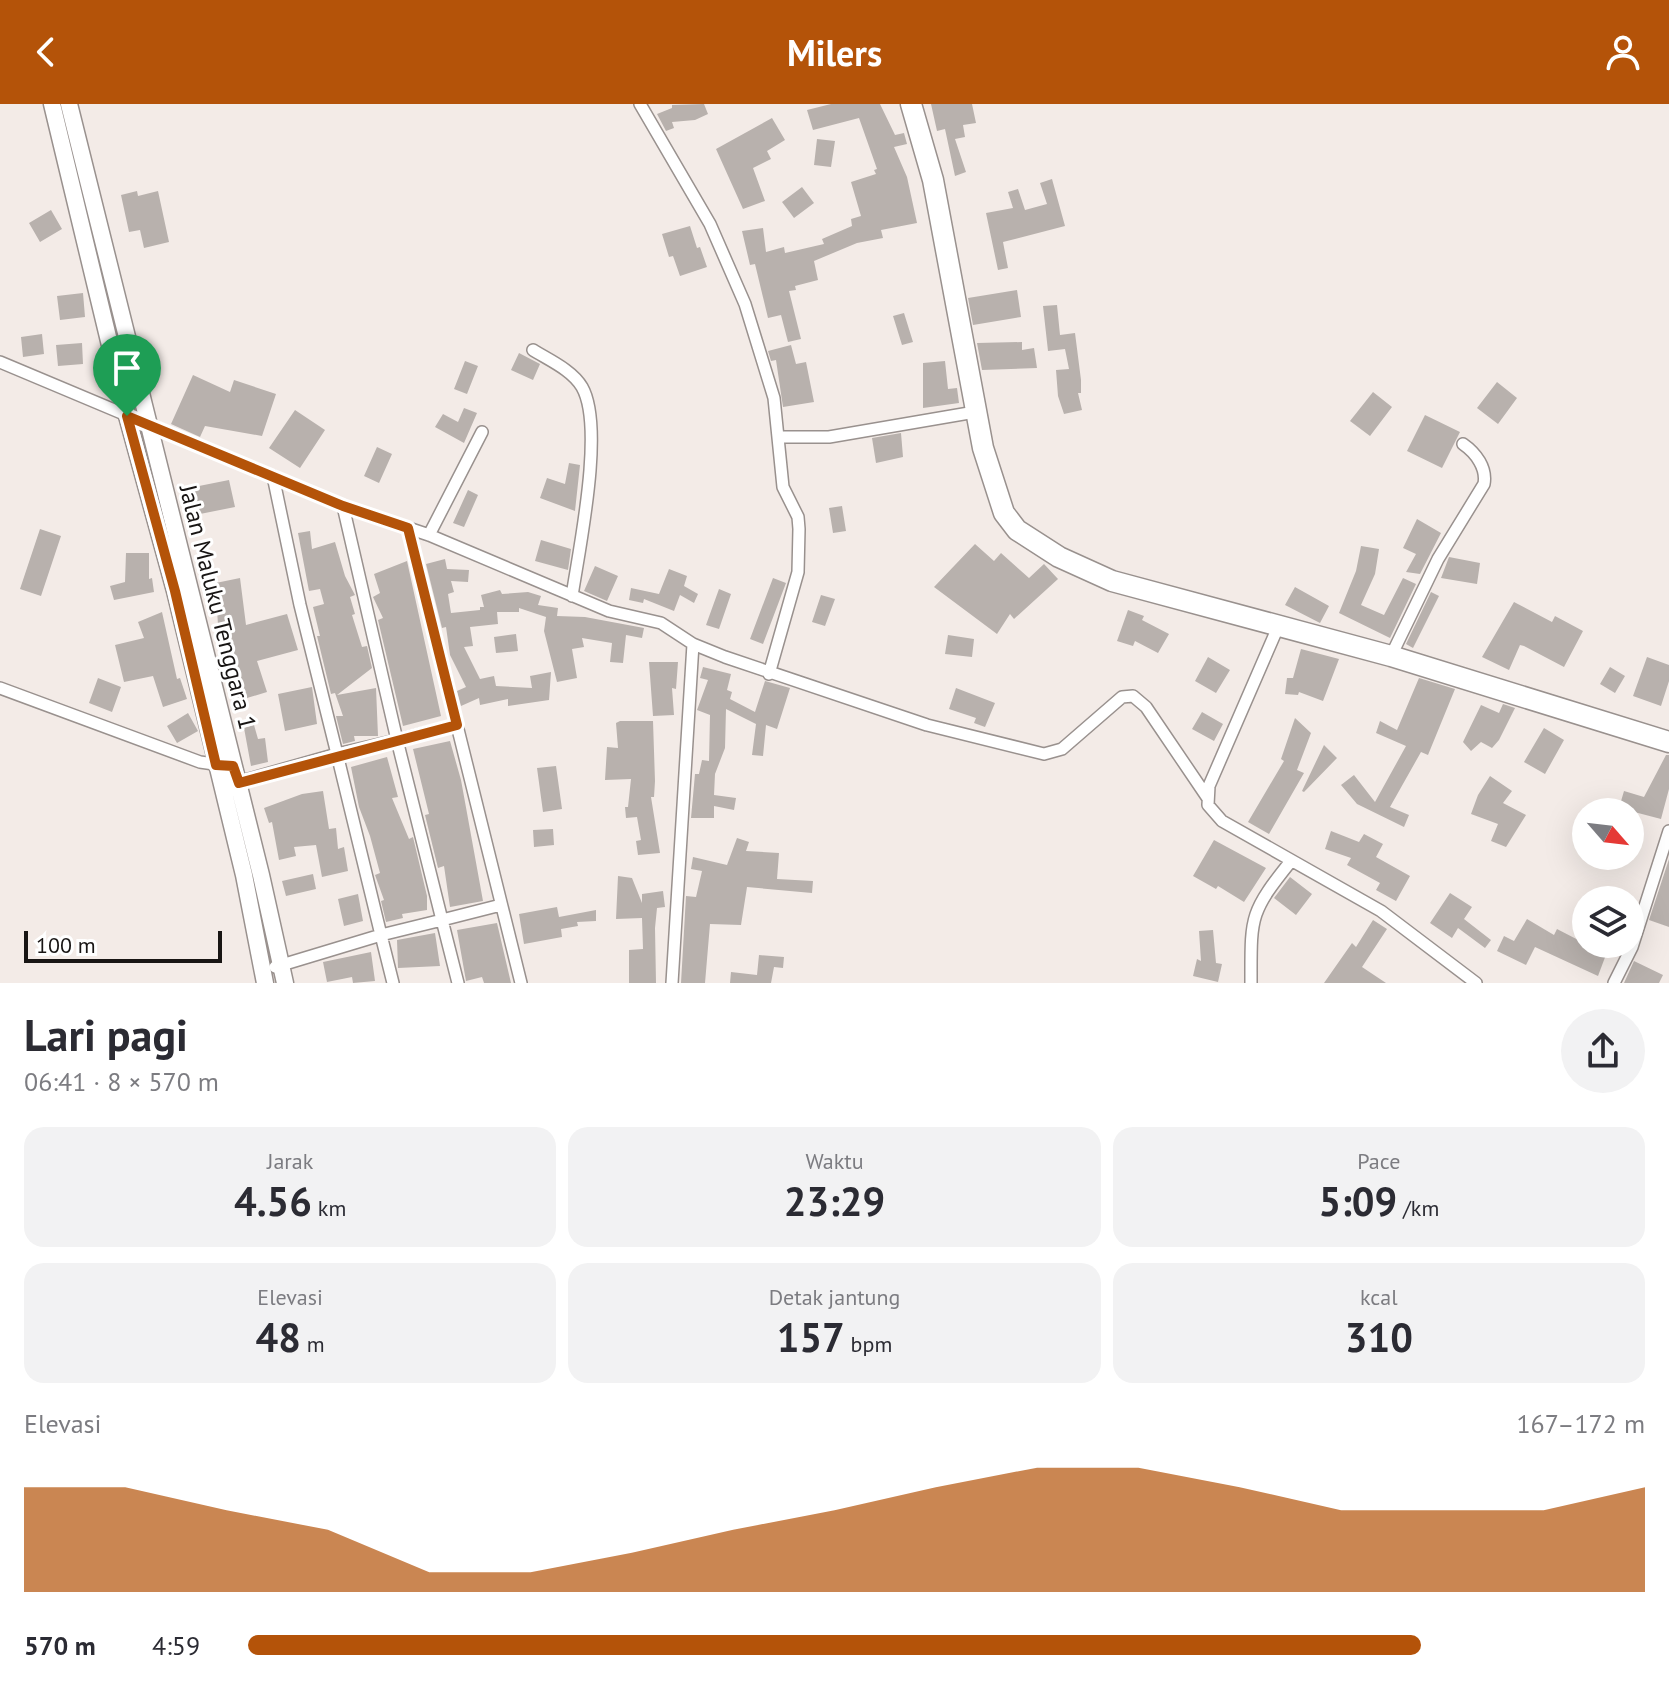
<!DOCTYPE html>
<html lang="id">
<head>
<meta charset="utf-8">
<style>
  body { margin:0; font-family:"PT Sans",sans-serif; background:#f2f2f3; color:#2b2b33; height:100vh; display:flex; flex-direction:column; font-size:30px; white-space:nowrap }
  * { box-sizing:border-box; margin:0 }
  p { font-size:26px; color:#7c7c81 }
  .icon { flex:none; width:44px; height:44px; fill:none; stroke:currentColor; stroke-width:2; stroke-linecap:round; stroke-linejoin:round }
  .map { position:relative; height:879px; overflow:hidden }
  .drawer { display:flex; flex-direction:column; background:#fff; flex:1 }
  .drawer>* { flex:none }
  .needle { width:52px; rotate:118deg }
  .controls { position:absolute; left:1572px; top:694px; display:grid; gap:16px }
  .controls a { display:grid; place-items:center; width:72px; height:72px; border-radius:50%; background:#fff; box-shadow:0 8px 32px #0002; font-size:40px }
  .scale { position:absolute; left:24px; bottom:20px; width:198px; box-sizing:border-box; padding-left:8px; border:4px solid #181514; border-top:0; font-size:22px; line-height:28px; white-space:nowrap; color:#181514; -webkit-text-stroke:6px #fff; paint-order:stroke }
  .pin { position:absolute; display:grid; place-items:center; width:68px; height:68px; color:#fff; margin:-82px -34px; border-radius:50% 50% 50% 0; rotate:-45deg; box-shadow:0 0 8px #0007 }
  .pin .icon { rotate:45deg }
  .round { display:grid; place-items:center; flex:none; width:84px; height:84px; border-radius:42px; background:#f2f2f3 }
  .headline { display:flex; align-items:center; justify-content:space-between; height:136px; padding:0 24px }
  h1 { font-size:44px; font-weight:700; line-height:60px }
  .figures { display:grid; grid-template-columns:repeat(3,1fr); gap:12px; height:136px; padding:8px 24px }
  .figures div { display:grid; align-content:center; border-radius:20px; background:#f2f2f3; text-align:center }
  .figures b { font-size:40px; font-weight:700 }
  .figures small { font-size:22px; font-weight:400 }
  .figures p { font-size:22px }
  .chart { height:224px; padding:16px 24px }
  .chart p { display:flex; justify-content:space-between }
  .chart svg { width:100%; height:144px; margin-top:8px; fill:#b45309; opacity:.7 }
  ul { padding:0 24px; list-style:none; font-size:26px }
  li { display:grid; grid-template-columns:128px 96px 1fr; align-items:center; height:60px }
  li i { height:20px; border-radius:10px; background:#b45309 }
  header { display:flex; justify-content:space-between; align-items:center; height:104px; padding:0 24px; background:#b45309; color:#fff; font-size:36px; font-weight:700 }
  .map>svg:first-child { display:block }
  .building { fill:#b8b1ad }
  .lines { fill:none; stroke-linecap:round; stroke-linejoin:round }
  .minor-casing { stroke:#99918e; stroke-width:14 }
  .secondary-casing { stroke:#99918e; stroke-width:19 }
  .trunk-casing { stroke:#99918e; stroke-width:23 }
  .minor { stroke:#fff; stroke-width:11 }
  .secondary { stroke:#fff; stroke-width:16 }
  .trunk { stroke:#fff; stroke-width:20 }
  .route-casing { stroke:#fff; stroke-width:16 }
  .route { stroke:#b45309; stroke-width:10 }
  .labels { text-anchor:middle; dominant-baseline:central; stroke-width:6; stroke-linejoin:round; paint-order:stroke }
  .street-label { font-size:24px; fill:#181514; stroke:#fff }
</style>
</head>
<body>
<header><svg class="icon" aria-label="back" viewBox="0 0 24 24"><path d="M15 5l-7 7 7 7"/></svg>Milers<svg class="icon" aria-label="person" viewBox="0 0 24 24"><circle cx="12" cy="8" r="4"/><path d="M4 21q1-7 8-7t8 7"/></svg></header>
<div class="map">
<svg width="1669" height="879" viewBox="0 0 1669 879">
  <rect width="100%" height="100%" fill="#f3ebe7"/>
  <path class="building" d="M704,0L708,10L695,16L672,18L674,24L666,27L657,10L672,4V1Z
    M831,0H880L895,31L904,29L907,40L894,43L907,73L917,119L881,126L883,134L857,139L814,157L818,176L795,182L796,186L789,187L801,235L788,238L781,211L768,214L755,160L750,161L742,127L763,124L766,148L784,143L785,149L824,140L822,135L852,122L851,115L861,112L851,78L876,70L874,66L877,65L859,14L813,26L807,6Z
    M931,0H972L976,19L963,21L965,33L955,35L966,68L955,72L945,25L937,27Z
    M772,14L785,36L767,47L771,55L753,64L765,97L743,105L716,45Z
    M817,35L835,37L831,63L814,61Z
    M1052,75L1065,122L1003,138L1008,164L998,166L986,109L1013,104L1008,88L1018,85L1025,106L1047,100L1040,79Z
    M802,83L814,99L794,114L782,98Z
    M137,87L138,92L158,87L169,138L144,144L140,126L129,128L121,91Z
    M51,106L62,125L40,138L29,119Z
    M690,122L697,144L700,143L707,163L680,172L673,152L669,153L662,130Z
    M1017,186L1021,213L973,221L968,194Z
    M83,189L85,213L60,216L57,192Z
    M1057,201L1060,231L1075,229L1081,276V289H1078L1082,306L1064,310L1058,292L1056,266L1069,265L1065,245L1048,247L1043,202Z
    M904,209L913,238L902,241L893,212Z
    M42,230L44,250L23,253L21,233Z
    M1022,238V246L1034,244L1037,264L982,266L977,239Z
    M82,239L83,260L58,262L56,241Z
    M791,241L796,260L806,258L814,298L783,303L776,256L771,257L768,247Z
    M519,249L540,260L533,276L511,266Z
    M465,257L478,262L467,290L454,285Z
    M945,257L948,285L957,284L959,299L923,304V259Z
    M193,271L230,288L234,276L276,290L262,332L205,322L200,333L171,320Z
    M1497,278L1517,294L1498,320L1477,304Z
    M1373,288L1392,303L1370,332L1350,317Z
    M464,304L477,309L464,339L435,323L443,310L458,318Z
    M295,306L325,326L300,364L269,344Z
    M1425,311L1460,328L1442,364L1407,347Z
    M901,329L903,353L876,359L872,334Z
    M377,343L392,350L379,379L364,372Z
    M569,359L580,361L575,407L540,394L547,374L565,380Z
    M229,376L235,403L195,411L189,384Z
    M468,386L478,391L464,423L453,419Z
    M842,402L846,427L833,429L829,404Z
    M1417,415L1441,429L1420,470L1406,468L1416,450L1403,444Z
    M40,425L61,432L41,492L20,485Z
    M310,427L312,445L335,438L345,472L355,491L350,493L355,510L352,511L362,543L367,542L372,564L337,591L376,584L378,632H354L355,637L343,640L336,612H343L335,589L331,590L317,532H320L313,503L324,500L320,485L309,487L298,429Z
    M541,436L571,445L568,466L535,457Z
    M975,440L994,457L1001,449L1029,474L1044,460L1058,475L1014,515L1010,510L997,530L934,483Z
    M1361,442L1379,445L1375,470L1361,501L1384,511L1403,474L1416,480L1390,534L1339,509L1356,467Z
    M126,449H149V475L152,474L154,488L114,496L110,482L125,478Z
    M1449,453L1480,459L1477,480L1441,474Z
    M445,455L447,465L469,466L468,478L451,477L454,488L448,490L451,509L480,506V503H484L481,491L500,486L502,490L528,488L541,492L538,501L558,504L557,512L585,513L644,524L642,534L626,531L623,559L610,558L612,539L582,534L584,543L572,545L577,574L557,578L544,527L546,513L519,504V508H497L498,520L470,523L473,542L464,543L480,575L494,572L496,582L532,584L530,572L551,568L549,596L508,602V595L480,601L479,594L461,602L457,587L466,583L450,551L446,523L442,524L426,460Z
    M407,457L441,612L403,622L378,516L383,514L373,493L380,489L374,470Z
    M595,462L618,472L607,497L584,487Z
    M669,465L687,472L684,482L698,490L694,499L680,491L674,507L644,495L643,499L629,496L631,484L659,490Z
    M240,474L246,521L287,510L298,546L257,557L267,588L234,598L226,573L223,544L219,545L216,536L219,535L217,506L212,507L206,481Z
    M773,474L786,479L763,540L750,535Z
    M1295,483L1329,502L1320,519L1285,501Z
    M719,485L731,490L719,525L706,521Z
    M1431,488L1439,492L1413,544L1406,540Z
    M821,491L835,495L825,522L812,518Z
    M1514,498L1552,518L1555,512L1583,527L1564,563L1524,542L1520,541L1509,566L1482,553Z
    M1128,506L1144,512L1142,516L1169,530L1158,549L1135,537L1133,542L1117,537Z
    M162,508L177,575L180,574L187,595L163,603L153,572L124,578L115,541L144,534L138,518Z
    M516,530L518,547L496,549L494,533Z
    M948,531L974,535L972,553L945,550Z
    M1301,545L1339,555L1323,597L1299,588L1298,591L1285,590L1287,574H1293Z
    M1208,553L1230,566L1216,589L1195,577Z
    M1647,553L1669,561V577L1661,602L1633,592Z
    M649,558H678L676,585L672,584L674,611L653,612Z
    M703,563L731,570L727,586L732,588L730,595L755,608L765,577L790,584L777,625L766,621L763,652L752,651L756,620L726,605L725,644L715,670L714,691L736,694L734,706L714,702V714H691L695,670H699L702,656L709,657L710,611L697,606L708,576L700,574Z
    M1610,563L1625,572L1615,589L1600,580Z
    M98,574L121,583L112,608L89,599Z
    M1419,574L1455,585L1428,651L1421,648L1390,703L1409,711L1404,723L1357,700L1341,681L1354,671L1375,698L1406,642L1376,629L1380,617L1397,626Z
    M312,583L317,620L285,627L278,590Z
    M956,584L995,599L985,623L974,619L976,614L949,605Z
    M1503,600L1515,604L1499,636L1492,644L1481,638L1471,647L1463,638L1481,601L1499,609Z
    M1202,608L1223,620L1214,637L1192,625Z
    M188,609L198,627L177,639L167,622Z
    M1295,614L1311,629L1297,666L1304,669L1269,730L1248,718L1284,657L1281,655Z
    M620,617H653L655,677L654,693H651L660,749L638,751L636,737L641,736L637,713L626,714L625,703H628L631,675L605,676L607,643L618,644L616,619Z
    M254,621L258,635L265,634L268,658L251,662L244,624Z
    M1544,624L1564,636L1545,670L1524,658Z
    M450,637L461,676L483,797L450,803L444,762L438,764L425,711L429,710L413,645Z
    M1324,641L1337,654L1304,688L1302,687Z
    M1666,651H1669V685L1661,715L1619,704L1624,687L1644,693Z
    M387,653L398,693L392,694L409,735L413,733L427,792V806L402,810L403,814L386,818L381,797L384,796L375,771L380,769L370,732L359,703L351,663Z
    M556,662L562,705L543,708L537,664Z
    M1490,672L1512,687L1503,699L1526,711L1506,743L1491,737L1498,720L1471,710L1478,691Z
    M323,687L329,725L336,724L338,745L344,743L348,767L322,773L316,741L294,743L296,752L279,756L272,718L269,719L264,704L302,690Z
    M553,725L554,741L534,743L533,726Z
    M1331,727L1359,738L1364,730L1383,740L1376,753L1410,772L1396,797L1376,786L1380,779L1347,761L1351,754L1325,745Z
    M737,734L749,738L746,747L779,749L777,775L813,777L812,789L747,783L741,821L710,820L705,879H681L686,792L696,793L702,767L691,765L693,753L727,761Z
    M1214,736L1266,764L1244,798L1218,782L1216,785L1193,772Z
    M1669,755V823L1649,816Z
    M313,770L316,785L286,792L282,777Z
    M618,772L632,774L642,799V790L663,787L665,803L657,804L655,824L656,879H629V846L643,845L642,814L616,815Z
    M1290,773L1312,790L1296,811L1274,794Z
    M1450,789L1472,803L1464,815L1491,836L1485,844L1458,824L1452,834L1430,819Z
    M358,790L363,817L344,822L338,795Z
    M557,803L559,813L596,806V817L577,818L578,822L561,825L562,833L524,840L519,810Z
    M1527,815L1554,831L1557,825L1586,840H1610L1598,872L1535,843L1526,861L1497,847L1504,832L1514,837Z
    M1373,816L1387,825L1362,863L1386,879H1324L1352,839L1356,843Z
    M497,819L511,879H484L482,873L466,877L457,826Z
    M1213,826L1216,859L1222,860L1218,878L1193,872L1197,855L1201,857L1199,827Z
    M435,829L440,862L398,864L397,836Z
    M371,848L375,877L353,879L352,873L327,878L323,858Z
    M759,851L784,853L783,864L774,863L771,879H730L731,868L757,871Z
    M1634,857L1663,871L1659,879H1624Z"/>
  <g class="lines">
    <defs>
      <path id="minor" d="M640,0L710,120L745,200L774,294L783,383L798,413L799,425L798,468L769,570
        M533,246C549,256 572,266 582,283C605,323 579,445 572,492
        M0,258L343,402L429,431L609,507L661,519L693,540L725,553L927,621L1044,650L1062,645L1122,593L1133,592L1146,603L1207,693
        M780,333H829L975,308
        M273,372L300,501L337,650L397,636L343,402
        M408,424L521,879
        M429,431L482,328
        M1278,523L1209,682L1208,701L1222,717L1381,807L1476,879
        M1391,552L1438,455L1484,380C1487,364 1476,349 1463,340
        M0,584L200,658L221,661
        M457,621L397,636L442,816L501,801
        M231,680L337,650L381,831L442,816L458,879
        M275,863L381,831L393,879
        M672,879L693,540
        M1251,879C1251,813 1249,809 1291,757
        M1614,879L1632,843L1669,727"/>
      <path id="secondary" d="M52,0L127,312L175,487L244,771L265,879
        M69,0L261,771L285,879"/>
      <path id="trunk" d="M911,0L933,76L983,344L1004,409L1017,426L1059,453L1112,477L1391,552L1669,638"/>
    </defs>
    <use href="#minor" class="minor-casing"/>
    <use href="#secondary" class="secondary-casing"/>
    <use href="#trunk" class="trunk-casing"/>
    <use href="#minor" class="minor"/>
    <use href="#secondary" class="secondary"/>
    <use href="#trunk" class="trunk"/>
  </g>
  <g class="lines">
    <defs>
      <path id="route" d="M127,312L343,402L408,424L457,621L239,679L233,662L216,661L175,487Z"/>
    </defs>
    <use href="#route" class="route-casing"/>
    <use href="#route" class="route"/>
  </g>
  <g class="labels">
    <g class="street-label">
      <text transform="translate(218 503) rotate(76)">Jalan Maluku Tenggara 1</text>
    </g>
  </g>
</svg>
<div class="controls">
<a><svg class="needle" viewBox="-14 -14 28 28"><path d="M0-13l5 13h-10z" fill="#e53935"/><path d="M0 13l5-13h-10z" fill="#7c7c81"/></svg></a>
<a><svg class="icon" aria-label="layers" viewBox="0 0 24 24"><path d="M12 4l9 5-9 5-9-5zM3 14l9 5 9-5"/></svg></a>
</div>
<div class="scale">100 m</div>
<div class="pin" style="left:127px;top:312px;background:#1e9e55"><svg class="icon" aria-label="arrive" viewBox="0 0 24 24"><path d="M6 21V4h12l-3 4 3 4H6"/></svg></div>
</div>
<section class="drawer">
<div class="headline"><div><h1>Lari pagi</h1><p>06:41 · 8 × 570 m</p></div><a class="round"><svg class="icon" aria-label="share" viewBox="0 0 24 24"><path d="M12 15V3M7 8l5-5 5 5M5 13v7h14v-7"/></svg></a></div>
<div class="figures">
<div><p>Jarak</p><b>4.56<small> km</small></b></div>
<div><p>Waktu</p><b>23:29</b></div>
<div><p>Pace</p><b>5:09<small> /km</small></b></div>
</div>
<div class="figures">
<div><p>Elevasi</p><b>48<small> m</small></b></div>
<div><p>Detak jantung</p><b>157<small> bpm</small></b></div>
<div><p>kcal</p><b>310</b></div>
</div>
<div class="chart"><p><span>Elevasi</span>167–172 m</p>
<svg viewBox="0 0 160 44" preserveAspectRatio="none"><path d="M0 44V12L10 12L20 19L30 25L40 38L50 38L60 32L70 25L80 19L90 12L100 6L110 6L120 12L130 19L140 19L150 19L160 12V44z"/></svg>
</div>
<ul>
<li><b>570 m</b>4:59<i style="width:84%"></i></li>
</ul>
</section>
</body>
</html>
